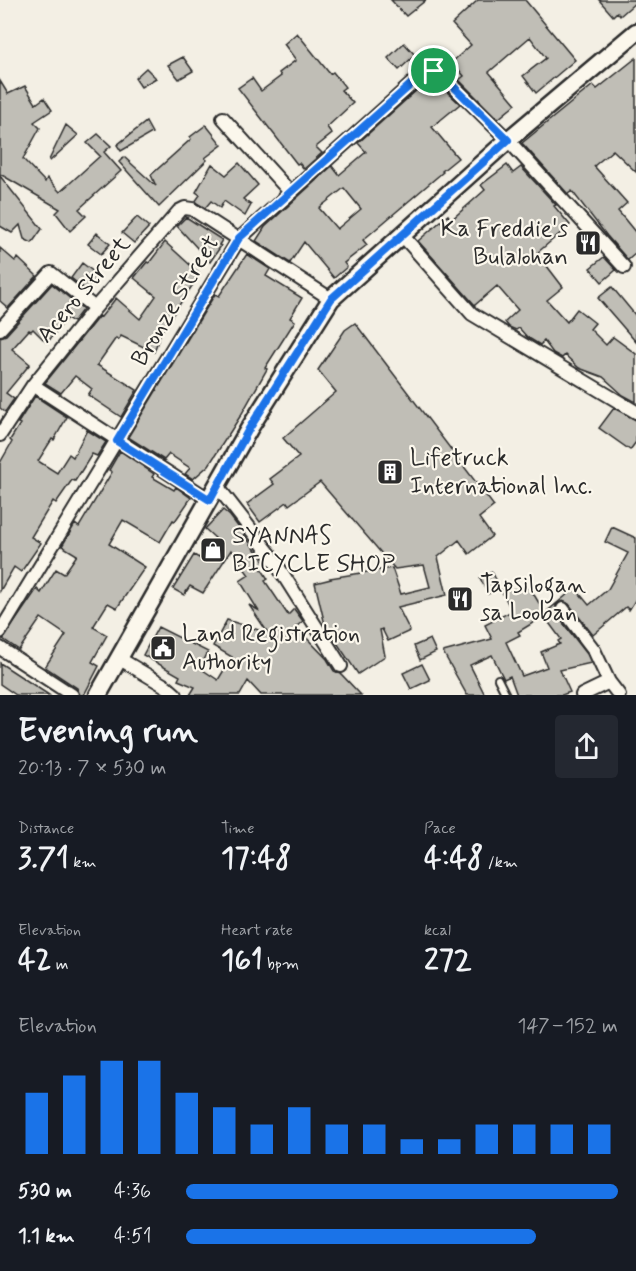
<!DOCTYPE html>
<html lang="en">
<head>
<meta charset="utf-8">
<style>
  body { margin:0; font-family:Mynerve,sans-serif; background:#242831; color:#f1f3f6; height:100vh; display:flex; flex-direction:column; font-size:22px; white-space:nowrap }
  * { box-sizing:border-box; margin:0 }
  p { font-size:20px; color:#9ea1a6 }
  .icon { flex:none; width:33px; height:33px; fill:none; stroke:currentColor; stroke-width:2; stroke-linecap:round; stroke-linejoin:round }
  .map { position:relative; height:695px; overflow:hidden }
  .panel { display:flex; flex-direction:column; background:#171b24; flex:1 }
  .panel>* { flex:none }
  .pin { position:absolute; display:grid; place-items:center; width:51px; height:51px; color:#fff; margin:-26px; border:3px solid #fff; border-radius:50%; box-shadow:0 2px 6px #0007 }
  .round { display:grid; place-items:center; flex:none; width:63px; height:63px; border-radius:6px; background:#242831 }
  .head { display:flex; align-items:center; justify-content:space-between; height:102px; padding:0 18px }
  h1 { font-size:33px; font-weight:700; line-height:45px }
  .stats { display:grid; grid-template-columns:repeat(3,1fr); gap:9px; height:102px; padding:6px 18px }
  .stats div { display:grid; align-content:center }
  .stats b { font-size:30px; font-weight:700 }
  .stats small { font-size:16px; font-weight:400 }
  .stats p { font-size:16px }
  .chart { height:168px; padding:12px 18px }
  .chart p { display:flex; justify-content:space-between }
  .chart svg { width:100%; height:108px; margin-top:6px; stroke:#1a73e8; stroke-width:6 }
  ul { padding:0 18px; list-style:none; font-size:20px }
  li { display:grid; grid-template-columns:96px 72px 1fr; align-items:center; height:45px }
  li i { height:15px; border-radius:8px; background:#1a73e8 }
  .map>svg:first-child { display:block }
  .building { fill:#c0beb6; stroke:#2b2b2b; stroke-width:1.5; fill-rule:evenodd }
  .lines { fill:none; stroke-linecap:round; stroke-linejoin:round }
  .service-casing { stroke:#2b2b2b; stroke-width:10 }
  .minor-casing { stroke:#2b2b2b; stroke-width:16 }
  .secondary-casing { stroke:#2b2b2b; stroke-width:21 }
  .service { stroke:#fbf7ec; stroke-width:6 }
  .minor { stroke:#fbf7ec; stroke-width:12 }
  .secondary { stroke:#fbf7ec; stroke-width:16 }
  .route-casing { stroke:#fff; stroke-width:12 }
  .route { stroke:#1a73e8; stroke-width:8 }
  .labels { text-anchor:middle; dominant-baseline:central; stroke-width:4.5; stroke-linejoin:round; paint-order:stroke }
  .poi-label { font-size:24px; fill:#2b2b2b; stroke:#fbf7ec; text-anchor:start }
  .street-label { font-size:24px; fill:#2b2b2b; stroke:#fbf7ec }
</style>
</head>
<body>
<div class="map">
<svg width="636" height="695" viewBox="0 0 636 695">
  <rect width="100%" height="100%" fill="#f3efe4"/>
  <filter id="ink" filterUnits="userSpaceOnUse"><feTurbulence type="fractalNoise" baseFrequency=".0167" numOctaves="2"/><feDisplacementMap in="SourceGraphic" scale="12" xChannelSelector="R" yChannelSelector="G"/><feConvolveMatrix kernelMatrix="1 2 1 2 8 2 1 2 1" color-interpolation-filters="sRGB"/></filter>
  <g filter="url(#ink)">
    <path class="building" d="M391,0H426L406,16Z
      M478,0H525L575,60L536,93L523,76L546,58L530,37L489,72L516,104L498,119L459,80L464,76L452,62L471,45L452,24Z
      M599,0H636V2L620,16L617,12L613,16Z
      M297,33L330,74L333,72L345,87L341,90L353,103L327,127L332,134L316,147L322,153L304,169L299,163L297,164L238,88L252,78L261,91L281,76L279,73L296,60L284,44Z
      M404,43L415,55L399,70L388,58Z
      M183,57L193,71L179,79L168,65Z
      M636,58V172L613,150L594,166L627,203L618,211L636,233V253L628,260L607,236L572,191L568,194L522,143L593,85L597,89Z
      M146,68L156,78L141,87L135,78Z
      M428,80L435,81L445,92L446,91L460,104L432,127L458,158L442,171L443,172L363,240L367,245L344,263L347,267L334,278L304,242L290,263L256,241L265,227L332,166L339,175L366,152L358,143ZM344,188L361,209L337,229L319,208Z
      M0,81L8,94L25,86L36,104L44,98L52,110L34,122L40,128L23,159L45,182L47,178L60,192L100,156L87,143L98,134L111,146L104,152L121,171L79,209L86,216L70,231L56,213L60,209L0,174Z
      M146,122L152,133L121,151L117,145Z
      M66,125L78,135L50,161L49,160Z
      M206,125L222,145L205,158L207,160L159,207L119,162L124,157L156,186L151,175L191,139L190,137Z
      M239,163L258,185L243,199L251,205L245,216L224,201L220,208L211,201L205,208L195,202L200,195L196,192L212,164L226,175Z
      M507,165L513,173L521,167L556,205L554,206L570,225L537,253L563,287L547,300L567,322L577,309L595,323L590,329L606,345L613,337L636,354V402L623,395L603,377L579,368L565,355L562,358L553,353L544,341L540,345L527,337L519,328L516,330L509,327L505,322L518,310L497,286L475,305L418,241L448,215L451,220L485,190L481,185Z
      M0,176L42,229L32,243L24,239L20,225L12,233L0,226Z
      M137,217L149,227L134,243L122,233Z
      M186,217L222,240L219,245L221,246L210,262L177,226Z
      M97,233L110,244L101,254L88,244Z
      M165,242L200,274L161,332L154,352L121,336L118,340L116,338L97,365L137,390L121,417L88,395L92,389L75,376L61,393L45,383L99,316L101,317L116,298L140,319L156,296L134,278L147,262L149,263Z
      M0,248L15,261L18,258L37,276L8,308L0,301Z
      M247,254L270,269L266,276L302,298L290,318L295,321L265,368L267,369L241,415L209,465L193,479L185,474L190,468L169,454L164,460L128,437L215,294L219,296Z
      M604,257L616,270L602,282L590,268Z
      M82,263L99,276L87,291L71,278Z
      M52,284L83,309L73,322L67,318L47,343L33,329L31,331L29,330L12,349L30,364L6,393L14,399L5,412L0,408V337L6,335Z
      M612,287L636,316V342L598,298Z
      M355,323L494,506L479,518L492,536L469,554L459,540L438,557L447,595L398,607L410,631L388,641L382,629L380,630L385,656L358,674L325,625L315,583L331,579L330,578L392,568L401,594L430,587L424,565L395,569L320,482L289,505L287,502L260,522L247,504L274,484L270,479L299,457L283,438L336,392L318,370L345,330Z
      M35,396L67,417L54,440L52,439L38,461L57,473L69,454L73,457L87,430L106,442L97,456L92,454L75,481L72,480L56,503L53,501L31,537L41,543L21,572L14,567L0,591V463L12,442L10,440L20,424L18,423Z
      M614,408L636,420V442L630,450L599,428Z
      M120,451L154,474L152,477L174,490L176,487L191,498L175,521L173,520L160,542L123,520L109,544L145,567L117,608L108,603L93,627L107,635L92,662L99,666L84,695H80L77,688L45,667L66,635L41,618L19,650L3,639L37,589L41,593L56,569L64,574L77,555L62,546L75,524L79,527L112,472L109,470Z
      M223,510L230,516L266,564L261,568L268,579L265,581L288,615L294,609L303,621L296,627L327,659L334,671L341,674L361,695H261L248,681L240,695H190L195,687L178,680L180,676L143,655L158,627L208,652L200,668L218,680L232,657L213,646L227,620L268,633L249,605L258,610L240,581L249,575L231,550L203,593L190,586L184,595L173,589L194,555L199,558L215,538L205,529Z
      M612,527L636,538V599L629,610L626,607L593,635L569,604L563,601L556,605V614L587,654L591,663L560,670L570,692L562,695H517L510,676L504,679L492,655L470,665L485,695H467L443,652L492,639L485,625L512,611L501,590L530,588L545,613L575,588L589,605L608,589L628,553L605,542ZM544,616L561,639L558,641L560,644L541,652L547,667L522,676L506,642L520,635L518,632Z
      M492,572L500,587L488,594L480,578Z
      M430,639L436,652L420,660L414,646Z
      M0,663L49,695H16L0,684Z
      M422,664L430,680L411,689L403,673Z"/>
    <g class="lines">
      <defs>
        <path id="service" d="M498,679L506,695"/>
        <path id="minor" d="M223,118L290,192
          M402,235L472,314L636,412
          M0,329L51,273L95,308
          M33,385L210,500
          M0,435L33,385L95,308L179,211L185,208L192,209L331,299
          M217,486L270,554L341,666
          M563,609L594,650L609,682L619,695
          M0,632L239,239L426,71L441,74L508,140L624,267
          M0,648L72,695
          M120,659L167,687L176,695
          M582,695L609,682"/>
        <path id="secondary" d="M98,695L249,429L331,299L508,140L636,32"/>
      </defs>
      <use href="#service" class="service-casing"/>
      <use href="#minor" class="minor-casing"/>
      <use href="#secondary" class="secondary-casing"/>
      <use href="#service" class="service"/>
      <use href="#minor" class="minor"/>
      <use href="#secondary" class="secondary"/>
    </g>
  </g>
  <g class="lines" filter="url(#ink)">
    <defs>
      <path id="route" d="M426,71L441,74L508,140L331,299L249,429L210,500L117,441L239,238Z"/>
    </defs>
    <use href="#route" class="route-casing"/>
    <use href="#route" class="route"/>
  </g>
  <defs>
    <symbol id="restaurant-square" viewBox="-11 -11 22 22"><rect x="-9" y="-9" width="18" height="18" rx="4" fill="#2b2b2b" stroke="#fbf7ec"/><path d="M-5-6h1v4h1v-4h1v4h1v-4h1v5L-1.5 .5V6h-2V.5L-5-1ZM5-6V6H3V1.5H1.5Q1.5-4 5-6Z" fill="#fff"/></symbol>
    <symbol id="building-square" viewBox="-11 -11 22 22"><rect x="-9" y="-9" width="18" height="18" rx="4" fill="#2b2b2b" stroke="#fbf7ec"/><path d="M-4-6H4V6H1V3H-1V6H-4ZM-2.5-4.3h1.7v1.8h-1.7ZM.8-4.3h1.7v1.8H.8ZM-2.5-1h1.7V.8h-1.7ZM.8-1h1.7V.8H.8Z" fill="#fff"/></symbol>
    <symbol id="shop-square" viewBox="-11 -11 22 22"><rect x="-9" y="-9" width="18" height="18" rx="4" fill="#2b2b2b" stroke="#fbf7ec"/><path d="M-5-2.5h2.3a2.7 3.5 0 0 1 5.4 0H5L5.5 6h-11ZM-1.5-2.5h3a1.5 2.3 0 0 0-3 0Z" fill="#fff"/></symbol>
    <symbol id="civic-square" viewBox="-11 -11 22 22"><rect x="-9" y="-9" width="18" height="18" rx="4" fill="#2b2b2b" stroke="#fbf7ec"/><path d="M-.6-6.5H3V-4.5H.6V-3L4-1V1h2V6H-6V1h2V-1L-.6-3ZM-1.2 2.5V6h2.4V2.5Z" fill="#fff"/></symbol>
  </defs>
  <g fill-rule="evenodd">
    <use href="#restaurant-square" x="573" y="228" width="30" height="30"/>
    <use href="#building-square" x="375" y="457" width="30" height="30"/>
    <use href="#shop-square" x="198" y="535" width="30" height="30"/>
    <use href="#restaurant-square" x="445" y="584" width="30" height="30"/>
    <use href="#civic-square" x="148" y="633" width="30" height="30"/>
  </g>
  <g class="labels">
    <g class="poi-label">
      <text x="568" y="229" text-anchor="end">Ka Freddie's<tspan x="568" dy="28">Bulalohan</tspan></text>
      <text x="410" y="458">Lifetruck<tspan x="410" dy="28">International Inc.</tspan></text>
      <text x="232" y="536">SYANNAS<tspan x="232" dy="28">BICYCLE SHOP</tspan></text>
      <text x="480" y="585">Tapsilogan<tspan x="480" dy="28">sa Looban</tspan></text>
      <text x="182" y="634">Land Registration<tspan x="182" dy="28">Authority</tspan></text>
    </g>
    <g class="street-label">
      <text transform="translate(84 290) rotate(-50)">Acero Street</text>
      <text transform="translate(176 301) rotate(-59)">Bronze Street</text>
    </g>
  </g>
</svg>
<div class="pin" style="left:434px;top:71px;background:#1e9e55"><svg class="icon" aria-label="arrive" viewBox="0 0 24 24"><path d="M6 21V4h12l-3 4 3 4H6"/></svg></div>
</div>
<section class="panel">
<div class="head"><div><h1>Evening run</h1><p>20:13 · 7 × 530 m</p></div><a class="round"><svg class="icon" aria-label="share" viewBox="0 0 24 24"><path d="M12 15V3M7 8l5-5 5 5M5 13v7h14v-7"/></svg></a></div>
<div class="stats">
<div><p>Distance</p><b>3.71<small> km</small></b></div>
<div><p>Time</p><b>17:48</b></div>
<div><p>Pace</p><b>4:48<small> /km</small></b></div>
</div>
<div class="stats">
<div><p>Elevation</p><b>42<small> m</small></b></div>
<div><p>Heart rate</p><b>161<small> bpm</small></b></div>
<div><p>kcal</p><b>272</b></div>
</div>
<div class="chart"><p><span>Elevation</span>147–152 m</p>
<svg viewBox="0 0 160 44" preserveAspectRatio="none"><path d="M5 44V19M15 44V12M25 44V6M35 44V6M45 44V19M55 44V25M65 44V32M75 44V25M85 44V32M95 44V32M105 44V38M115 44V38M125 44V32M135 44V32M145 44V32M155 44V32"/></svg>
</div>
<ul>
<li><b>530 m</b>4:36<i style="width:100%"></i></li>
<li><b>1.1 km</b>4:51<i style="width:81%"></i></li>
</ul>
</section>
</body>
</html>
